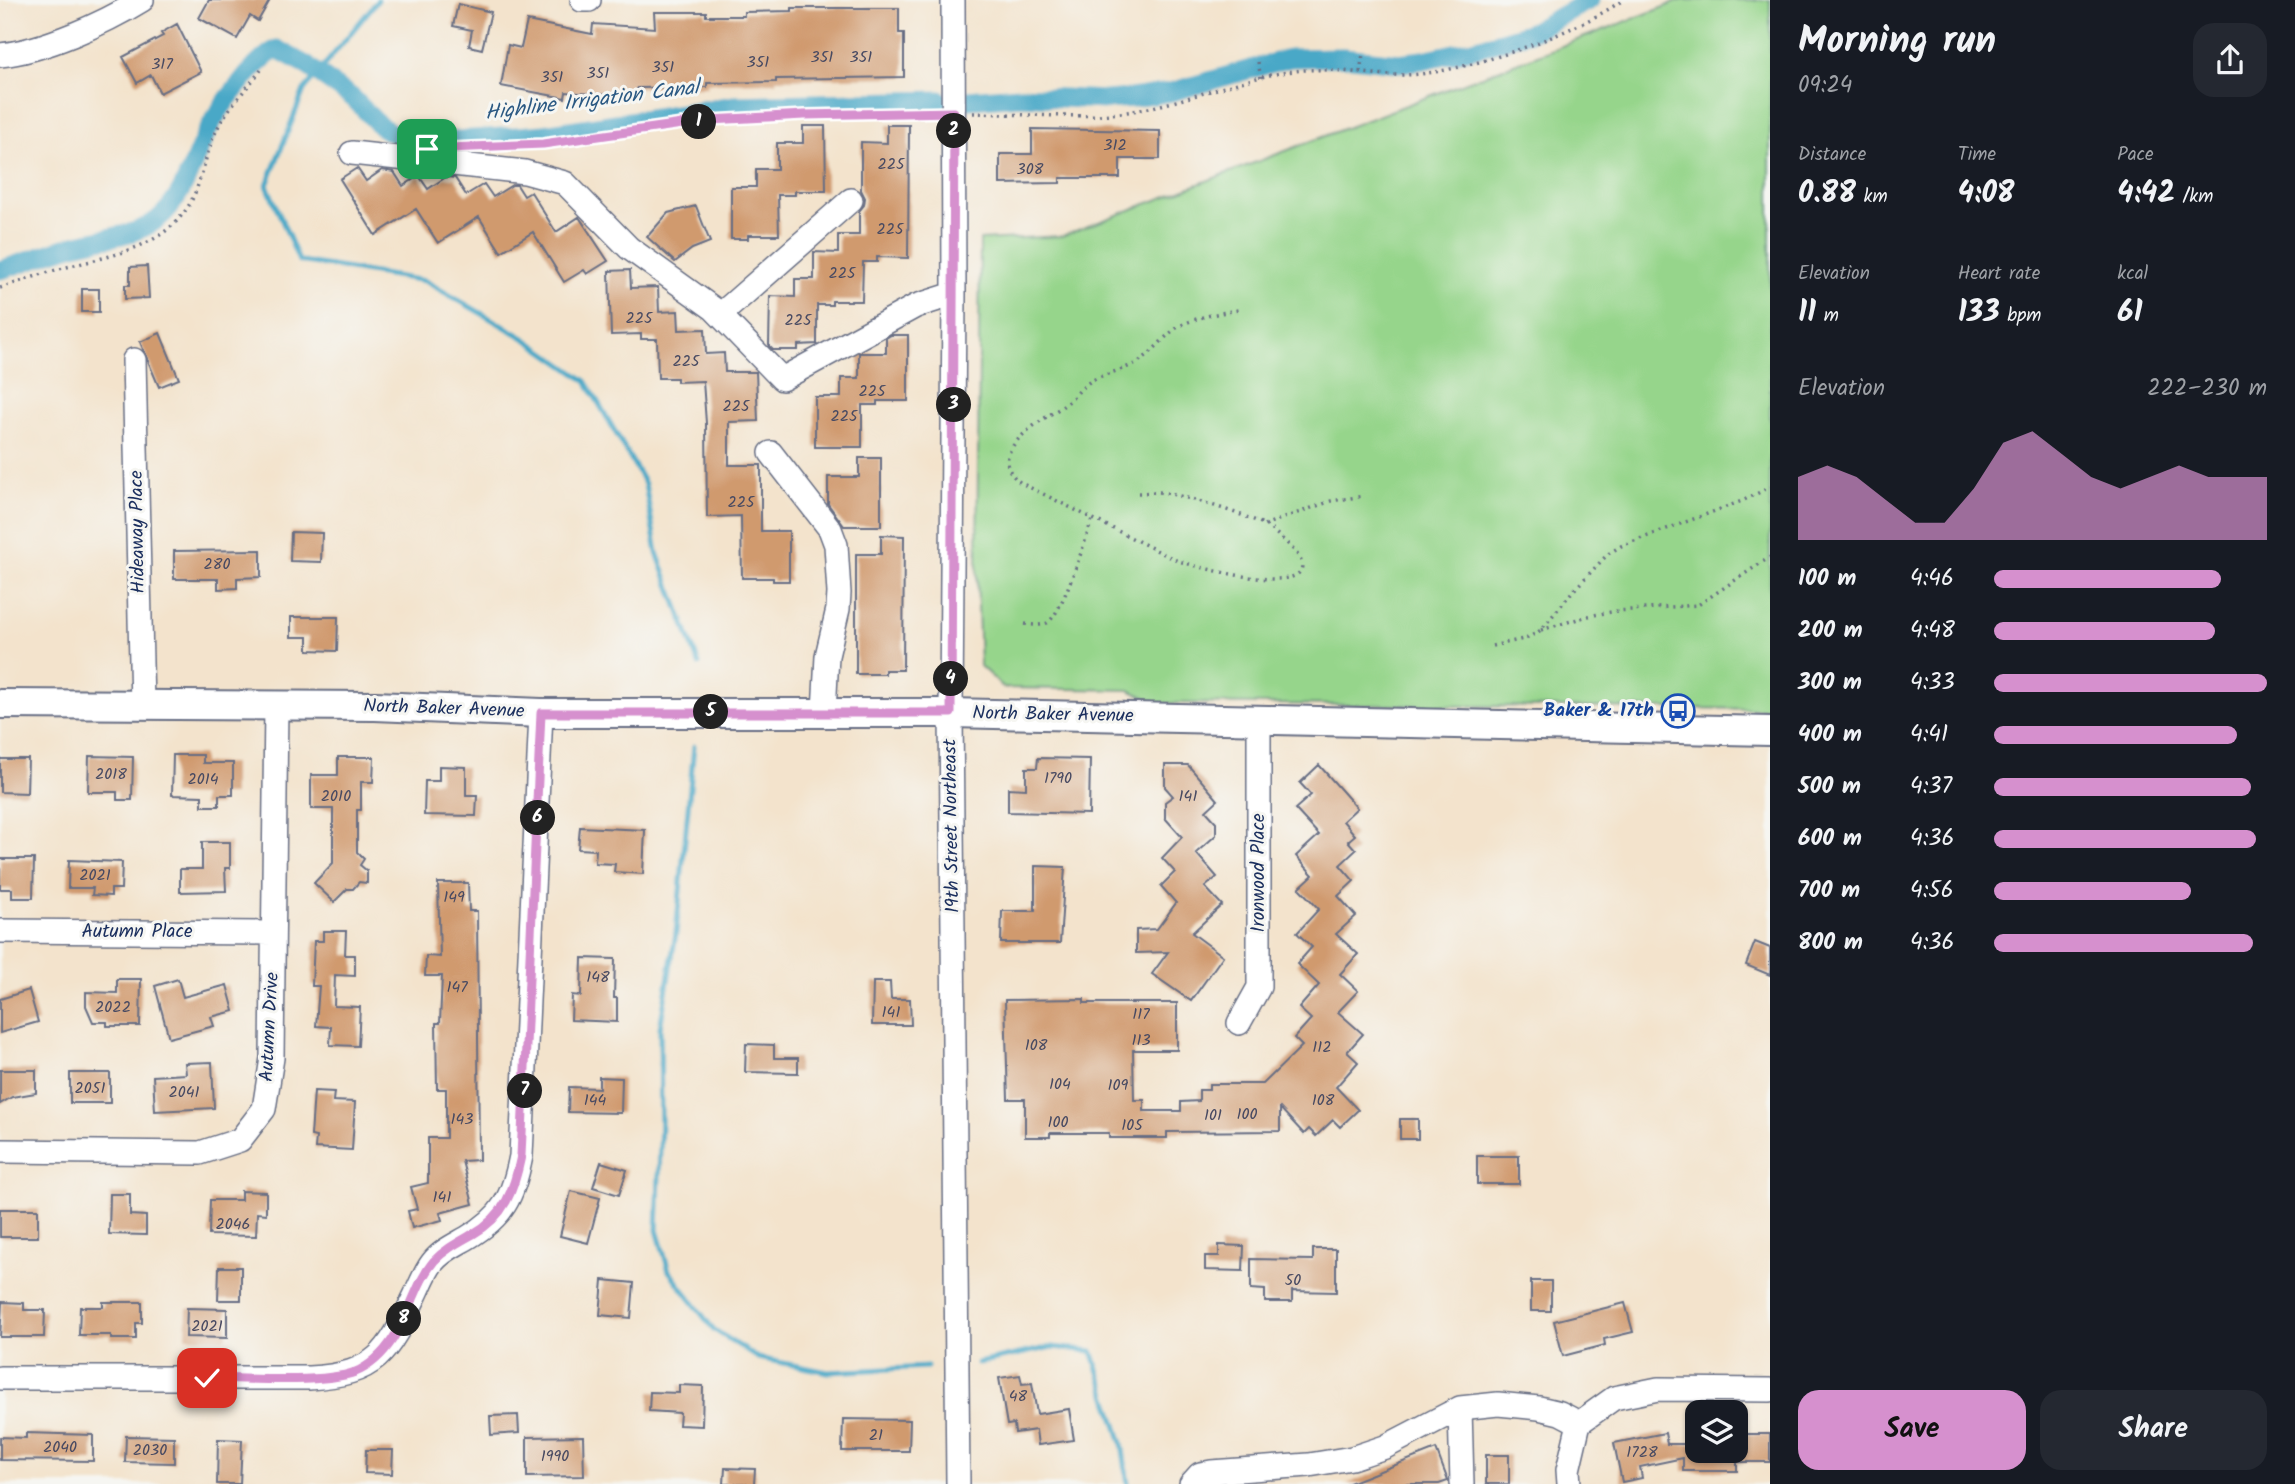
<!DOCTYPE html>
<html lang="en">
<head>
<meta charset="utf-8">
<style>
  body { margin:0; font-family:Kalam,sans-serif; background:#242831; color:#f1f3f6; height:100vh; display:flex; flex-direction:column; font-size:26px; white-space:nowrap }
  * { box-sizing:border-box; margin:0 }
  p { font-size:23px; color:#9ea1a6 }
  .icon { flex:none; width:38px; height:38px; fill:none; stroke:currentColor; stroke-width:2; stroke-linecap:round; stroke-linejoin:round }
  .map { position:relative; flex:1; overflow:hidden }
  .sheet { display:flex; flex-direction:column; background:#171b24; width:525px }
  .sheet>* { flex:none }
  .tools { position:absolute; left:1685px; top:1400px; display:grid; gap:14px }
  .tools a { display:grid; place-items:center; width:63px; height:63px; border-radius:14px; background:#171b24; box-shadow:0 2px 5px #0004; font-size:35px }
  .pin { position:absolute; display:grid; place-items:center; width:60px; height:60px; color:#fff; margin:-30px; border-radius:14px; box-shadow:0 4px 10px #0006 }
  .km { position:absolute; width:35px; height:35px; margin:-18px; border-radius:50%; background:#222; color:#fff; font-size:19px; line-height:35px; text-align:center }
  .round { display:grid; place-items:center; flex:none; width:74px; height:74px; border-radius:21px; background:#242831 }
  .overview { display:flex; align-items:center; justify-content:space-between; height:119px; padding:0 28px }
  h1 { font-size:38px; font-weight:700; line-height:52px }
  .metrics { display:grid; grid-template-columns:repeat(3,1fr); gap:10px; height:119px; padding:7px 28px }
  .metrics div { display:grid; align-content:center }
  .metrics b { font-size:30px; font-weight:700 }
  .metrics small { font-size:19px; font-weight:400 }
  .metrics p { font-size:19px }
  .chart { height:196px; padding:14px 28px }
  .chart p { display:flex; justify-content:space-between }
  .chart svg { width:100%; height:126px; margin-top:7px; fill:#d690ce; opacity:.7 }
  .primary-button { display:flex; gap:14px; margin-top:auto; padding:14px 28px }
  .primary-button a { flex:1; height:80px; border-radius:21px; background:#d690ce; color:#111; font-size:28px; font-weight:700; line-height:80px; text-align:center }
  .primary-button a+a { background:#242831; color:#f1f3f6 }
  ul { padding:0 28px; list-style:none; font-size:23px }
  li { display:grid; grid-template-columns:112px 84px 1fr; align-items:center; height:52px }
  li i { height:18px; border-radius:9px; background:#d690ce }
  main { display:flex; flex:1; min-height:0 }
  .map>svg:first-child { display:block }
  .green { fill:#96d58b; stroke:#588274; stroke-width:2 }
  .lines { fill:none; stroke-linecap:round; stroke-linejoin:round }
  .stream { stroke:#48a8c7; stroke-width:5 }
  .canal { stroke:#48a8c7; stroke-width:19 }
  .building { fill:#d09a6e }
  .minor-casing { stroke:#676e84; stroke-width:26 }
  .major-casing { stroke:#676e84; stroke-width:32 }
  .path { stroke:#676e84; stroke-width:3.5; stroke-dasharray:2 5; stroke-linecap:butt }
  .minor { stroke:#fff; stroke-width:23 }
  .major { stroke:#fff; stroke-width:28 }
  .route-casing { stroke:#fff; stroke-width:14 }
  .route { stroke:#d690ce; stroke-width:9 }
  .labels { text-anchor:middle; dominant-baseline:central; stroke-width:6; stroke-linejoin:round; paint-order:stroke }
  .number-label { font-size:16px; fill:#484a62 }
  .street-label { font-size:19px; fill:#1b2f5e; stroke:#f6f6f2 }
  .transit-label { font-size:19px; font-weight:bold; fill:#164399; stroke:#f6f6f2; text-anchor:end }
  .water-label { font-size:21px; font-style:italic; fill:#2b5983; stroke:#f6f6f2 }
</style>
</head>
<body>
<main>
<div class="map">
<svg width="1770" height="1484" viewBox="0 0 1770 1484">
  <rect width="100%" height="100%" fill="#f6f6f2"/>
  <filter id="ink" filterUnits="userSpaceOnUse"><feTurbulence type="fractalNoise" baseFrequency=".0143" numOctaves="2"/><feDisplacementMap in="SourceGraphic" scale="14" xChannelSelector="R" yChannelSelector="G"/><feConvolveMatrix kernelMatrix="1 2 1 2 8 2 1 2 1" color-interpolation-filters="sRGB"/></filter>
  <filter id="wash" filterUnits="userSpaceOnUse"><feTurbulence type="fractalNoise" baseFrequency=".00686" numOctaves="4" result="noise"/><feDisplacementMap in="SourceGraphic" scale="28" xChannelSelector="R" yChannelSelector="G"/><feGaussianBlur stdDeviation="1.57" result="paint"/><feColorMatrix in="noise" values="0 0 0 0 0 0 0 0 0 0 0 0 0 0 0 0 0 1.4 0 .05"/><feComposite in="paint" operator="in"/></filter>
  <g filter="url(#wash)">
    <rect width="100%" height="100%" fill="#f3e3cc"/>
    <path class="green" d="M1682,0H1770V709L1158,703L1129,690L1004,688L980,666L977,574L980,240L1062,236Z"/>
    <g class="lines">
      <path class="stream" d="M378,0L304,90L267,185L299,261L425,281L526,339L586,381L645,484L657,553L699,664
        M694,746L676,933L660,1028L661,1121L657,1230L669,1271L713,1329L758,1358L828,1372L927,1367
        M978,1363L1052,1347L1092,1351L1122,1443L1128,1484"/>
      <path class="canal" d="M968,100L1020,96L1106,100L1132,98L1171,92L1290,58L1343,57L1399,63L1423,60L1477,48L1531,32L1590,0
        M0,270C24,263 47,253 71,246C99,237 135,238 158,219C185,197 193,159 208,130C219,108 255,60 277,49L306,65L353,98L380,126L394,134L433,142L544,134L735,105L940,100"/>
    </g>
    <g id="blocks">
      <path class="building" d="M209,0H270L258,21L250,16L237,39L199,18Z
        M458,4L491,12L482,49L469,46L472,30L453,26Z
        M792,8H899V33H904V77L776,79V82L707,83V87L637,88L636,97L566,92L565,98L501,86L508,45L521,48L527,21L592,34L593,24L655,28L654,12H706V16H744V12L792,11Z
        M177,24L201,72L160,93L151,75L137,83L123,57L163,36L161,33Z
        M887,125H909L908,258L877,257V262H863L862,301H832V305H817V344L798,345V350H773L769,346L770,296L795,297V279H814V252L838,253V235H859V211L864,205L865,198L861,190V142L887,143Z
        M803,126H825L826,191H795V195H778L779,235H748V239H731V187H756V169H777V143H803Z
        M1032,129L1160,131V159H1120V178H1060V183L1000,184V154H1032Z
        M357,168L366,181L382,170L394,172L403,186L419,176L428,189L446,177L455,178L466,195L484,184L493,197L512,185H517L524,196L531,192L556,232L579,217L608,261L587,274L584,270L564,282L533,232L501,252L479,217L438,243L416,209L375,235L340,179Z
        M696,206L710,242L692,249L675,262L647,237L668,213Z
        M147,266L149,298L125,299V285H130V267Z
        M630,270L631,288L658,287L659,312L678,311L679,330L705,329L706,354L724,353L725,372H756L758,421L729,422V465H761V531H789V581H773V578H742L741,516L707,517L706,423L703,381L677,382V378H658L657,339H641V334L611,335L609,271Z
        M82,289H99V312H82Z
        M160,333L179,379L159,387L140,342Z
        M891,335H908V401H877V405H862V447H815V397H841V378H859V353H886V338Z
        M859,458H881V526H844L828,504V477H859Z
        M291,532L322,533L321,562L290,561Z
        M881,535L904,536L903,670H885V674H856V554H881Z
        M261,550V577L237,578V588L218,589V579H174V551Z
        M291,617H338L337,651L308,650V637H291Z
        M173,755H203V763H233V795H219V806H202V796L172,795Z
        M89,756L133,757L132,800H117V792H88Z
        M338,757H374L373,782H361V810H357V852L364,859L360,865L367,871V883L359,882L353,889H347L334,902L314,883L333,863V809H311V775H338Z
        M1038,758L1090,759L1089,814L1008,812V788L1026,789V768H1037Z
        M0,759H28L27,793L0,792Z
        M1165,765H1188L1218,800L1206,811L1216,822V835L1196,853L1217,877L1205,887L1222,905L1192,933L1223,956L1191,1001L1152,974L1168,952L1136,953V930L1157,929L1176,903L1161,886L1175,872L1162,858L1182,837L1165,818V802L1173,796L1165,787Z
        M1319,765L1357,808L1343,821L1355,835L1348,841L1356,850L1340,865L1354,881L1338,896L1356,916L1336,934L1358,954L1340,974L1358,991L1338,1012L1363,1034L1347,1052L1358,1062L1336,1087L1358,1110L1340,1127L1333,1120L1316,1136L1309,1129L1304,1134L1280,1108V1131L1167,1132V1138H1109V1133H1050V1137H1025V1099H1008L1005,1000L1084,999V1003H1177V1050H1133L1134,1100H1144V1111H1181V1102L1199,1101V1090H1209V1084H1263L1302,1046L1294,1038L1311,1019L1299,1008L1319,985L1297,964L1312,947L1297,933L1319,909L1299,888L1313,875L1296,856L1319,835L1295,809L1311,795L1300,783Z
        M439,766L466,767V795H477L476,816L424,815L425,781H439Z
        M580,827L645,830L643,874L614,872L615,864L595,863L596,850L578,849Z
        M202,842H230V868H225L226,891L180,892V869H202Z
        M0,859H34L33,898H12V889H0Z
        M69,860L122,862L121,889H111V896L92,895L93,888H68Z
        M1035,866L1065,867L1060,943H1001L1002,911H1035Z
        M438,883H468L469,911H477L479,1160L462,1161L473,1204L440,1213L442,1220L412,1228L408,1211L417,1209L411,1187L428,1183V1138H446V1089H437L436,1023H440L442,976H425L426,956L440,957Z
        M323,931H346L345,955H355V976L335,975L334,1006L360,1007L358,1046L330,1045L331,1027L316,1026L319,986H312L314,941H323Z
        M1755,942L1770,948V975L1746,965Z
        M582,958L615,959L614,998H617V1022L571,1020L572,995L581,996Z
        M117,979H141L140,1026H107V1022H93L86,1006V992L117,993Z
        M178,979L183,997L227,985L234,1011L211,1017L214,1026L169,1038L155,986Z
        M873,982H890L891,999H910L911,1025H872Z
        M29,990L38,1022L0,1033V999Z
        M746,1044L774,1045V1058H798V1073L745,1072Z
        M212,1062L214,1108L155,1111L153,1076L186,1074L185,1063Z
        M0,1070H36V1093L12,1097L0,1104Z
        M70,1073H110V1103H70Z
        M599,1077L622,1078L621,1113L568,1112L569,1087L599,1088Z
        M314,1091L334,1092L333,1101L355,1102L352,1150L315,1148L316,1137L311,1136Z
        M1400,1119H1418V1139H1400Z
        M1477,1156H1519V1184H1477Z
        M601,1162L627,1170L619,1195L593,1187Z
        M241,1191L266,1192V1214L257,1213L256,1236L209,1235L210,1200H241Z
        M571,1191L600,1198L588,1243L560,1236Z
        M110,1194H130V1215L146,1216V1235L109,1234Z
        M0,1209H38V1237H0Z
        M1219,1245L1244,1246L1243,1271L1205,1270V1256H1219Z
        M1313,1249H1336V1292L1292,1291V1302H1265V1290L1251,1289V1259L1313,1260Z
        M219,1267H241V1300H218Z
        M603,1280L634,1283L631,1318L600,1315Z
        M1531,1281H1551V1311H1531Z
        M2,1302L24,1303V1310H45L44,1337H0Z
        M103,1302H142V1323H136V1339H111V1335H79L80,1307H103Z
        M1625,1303L1633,1332L1604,1339L1605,1345L1563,1356L1554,1321Z
        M187,1308L227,1309V1338L186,1337Z
        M1020,1375L1022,1384L1032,1383L1037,1414L1069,1409L1074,1440L1038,1445L1036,1430L1015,1433L1014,1424L1007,1425L999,1378Z
        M679,1385L703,1386L702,1426L679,1425L680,1413L649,1411L650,1392L679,1393Z
        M518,1415L519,1433L491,1435L490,1416Z
        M843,1419L910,1420L909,1451H842Z
        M26,1433L93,1435V1461L0,1460V1437L26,1438Z
        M1665,1433L1667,1444H1698V1451H1736V1434H1770V1462H1737V1471H1683V1458L1640,1467L1642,1478L1622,1482L1614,1443Z
        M126,1436L174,1437V1463L125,1462Z
        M583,1436L584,1476L527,1477V1437Z
        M218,1439L242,1440L240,1484H217Z
        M1436,1449L1448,1481L1439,1484H1347Z
        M366,1450H393L392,1474L365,1473Z
        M1486,1455H1509V1484H1486Z
        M725,1468L755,1469L754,1484H724Z"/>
    </g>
  </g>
  <g filter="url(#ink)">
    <use href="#blocks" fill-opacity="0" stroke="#676e84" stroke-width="2"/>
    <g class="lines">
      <defs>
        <path id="minor" d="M582,0H589
          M953,0L954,294L951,713L958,1484
          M0,55C43,51 105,23 142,0
          M352,153L525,172L565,183L629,248L714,309L782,379L916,306L954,294
          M720,315L851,200
          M134,360L142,705
          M771,453L830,529L836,545L839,593L838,609L827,656L824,712
          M0,931L273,933
          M1239,1023L1259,987V718
          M0,1151L200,1153L240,1140L264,1109L272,1058L276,706
          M0,1378H309C377,1374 387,1354 415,1296C420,1286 425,1272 432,1263C441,1251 455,1245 467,1238C504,1216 513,1197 521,1156L541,713
          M1460,1408L1462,1484
          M1191,1484L1200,1474L1211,1472L1309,1465L1352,1458L1385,1447L1460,1408L1498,1404L1539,1408L1560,1413L1579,1423
          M1569,1484L1568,1470L1579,1423L1614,1398L1658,1389L1770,1390"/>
        <path id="major" d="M0,704L375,706L541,713H951L1770,731"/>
      </defs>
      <use href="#minor" class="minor-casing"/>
      <use href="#major" class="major-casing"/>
      <path class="path" d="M1258,62L1261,78
        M1360,72L1363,54
        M973,113C1025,114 1081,120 1133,111C1185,102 1235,80 1287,72C1329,65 1363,76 1404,75C1464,74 1574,34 1623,0
        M496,147C568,143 637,128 709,120C783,112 859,114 934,113
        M0,288C22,281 44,273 67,267C108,256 154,250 182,215C200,194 203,161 214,136C224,111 245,91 261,70
        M1138,493C1145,493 1152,492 1159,492C1180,494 1243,514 1263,524C1272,529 1298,551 1301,561C1313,599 1192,566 1176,560L1021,483C981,453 1040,422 1063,406C1073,399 1080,388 1091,381C1105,373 1122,371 1136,363C1155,353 1166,331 1186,323C1202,316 1220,313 1238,310
        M1264,525L1331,501L1364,496
        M1025,624C1032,625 1040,626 1047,623C1063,614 1086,537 1093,517
        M1541,630L1588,616L1617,611L1698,605L1770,557
        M1492,646L1528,638L1541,630L1572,592L1608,554L1621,546L1742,501L1770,487"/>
      <use href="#minor" class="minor"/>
      <use href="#major" class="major"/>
    </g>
  </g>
  <g class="lines" filter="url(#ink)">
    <defs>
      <path id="route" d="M207,1378C244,1378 330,1385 360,1370C377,1361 388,1348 397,1332C411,1310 417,1281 434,1261C445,1249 459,1242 473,1234C505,1216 514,1190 521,1156L541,713H951L954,112L804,115L710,120L543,144L427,149"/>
    </defs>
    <use href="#route" class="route-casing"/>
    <use href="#route" class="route"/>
  </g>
  <defs>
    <symbol id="bus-ring" viewBox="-11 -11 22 22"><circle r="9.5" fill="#f6f6f2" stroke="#1a4fb4" stroke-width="1.5"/><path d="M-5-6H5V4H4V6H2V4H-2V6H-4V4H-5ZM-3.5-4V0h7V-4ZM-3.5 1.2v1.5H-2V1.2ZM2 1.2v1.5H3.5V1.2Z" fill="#1a4fb4"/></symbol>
  </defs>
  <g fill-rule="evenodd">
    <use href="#bus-ring" x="1659" y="692" width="38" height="38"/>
  </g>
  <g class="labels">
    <g class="number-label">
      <text x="822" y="57">351</text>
      <text x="861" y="57">351</text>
      <text x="758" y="62">351</text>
      <text x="162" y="64">317</text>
      <text x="663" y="67">351</text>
      <text x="598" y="73">351</text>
      <text x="552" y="77">351</text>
      <text x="1115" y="145">312</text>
      <text x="891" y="164">225</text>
      <text x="1030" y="169">308</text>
      <text x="890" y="229">225</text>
      <text x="842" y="273">225</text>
      <text x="639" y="318">225</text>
      <text x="798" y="320">225</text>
      <text x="686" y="361">225</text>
      <text x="872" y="391">225</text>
      <text x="736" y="406">225</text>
      <text x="844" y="416">225</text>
      <text x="741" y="502">225</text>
      <text x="217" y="564">280</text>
      <text x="111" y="774">2018</text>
      <text x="1058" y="778">1790</text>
      <text x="203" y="779">2014</text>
      <text x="336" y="796">2010</text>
      <text x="1188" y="796">141</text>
      <text x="95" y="875">2021</text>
      <text x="454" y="897">149</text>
      <text x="598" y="977">148</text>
      <text x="457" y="987">147</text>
      <text x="113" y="1007">2022</text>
      <text x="891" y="1012">141</text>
      <text x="1141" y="1014">117</text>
      <text x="1141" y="1040">113</text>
      <text x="1036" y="1045">108</text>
      <text x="1322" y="1047">112</text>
      <text x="1060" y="1084">104</text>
      <text x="1118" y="1085">109</text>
      <text x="90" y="1088">2051</text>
      <text x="184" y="1092">2041</text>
      <text x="595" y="1100">144</text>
      <text x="1323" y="1100">108</text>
      <text x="1247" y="1114">100</text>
      <text x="1213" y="1115">101</text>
      <text x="462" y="1119">143</text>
      <text x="1058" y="1122">100</text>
      <text x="1132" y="1125">105</text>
      <text x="442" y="1197">141</text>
      <text x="233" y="1224">2046</text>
      <text x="1293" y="1280">50</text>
      <text x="207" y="1326">2021</text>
      <text x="1018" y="1396">48</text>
      <text x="876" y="1435">21</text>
      <text x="60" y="1447">2040</text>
      <text x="150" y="1450">2030</text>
      <text x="1642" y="1452">1728</text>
      <text x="555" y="1456">1990</text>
    </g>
    <g class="street-label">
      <text transform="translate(138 532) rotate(-91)">Hideaway Place</text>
      <text transform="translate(444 709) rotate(2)">North Baker Avenue</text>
      <text transform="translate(1053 715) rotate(1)">North Baker Avenue</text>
      <text transform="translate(952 826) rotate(-91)">19th Street Northeast</text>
      <text transform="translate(1259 873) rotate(-90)">Ironwood Place</text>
      <text x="137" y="932">Autumn Place</text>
      <text transform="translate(270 1027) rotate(-87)">Autumn Drive</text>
    </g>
    <g class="transit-label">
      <text x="1654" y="711">Baker &amp; 17th</text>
    </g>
    <g class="water-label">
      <text transform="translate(592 101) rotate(-7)">Highline Irrigation Canal</text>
    </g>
  </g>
</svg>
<div class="tools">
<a><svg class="icon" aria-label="layers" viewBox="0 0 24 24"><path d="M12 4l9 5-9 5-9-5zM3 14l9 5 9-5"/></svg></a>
</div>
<div class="pin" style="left:427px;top:149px;background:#1e9e55"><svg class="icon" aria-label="arrive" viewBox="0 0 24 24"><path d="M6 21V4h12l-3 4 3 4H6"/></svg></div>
<div class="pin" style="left:207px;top:1378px;background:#d93025"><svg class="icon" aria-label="check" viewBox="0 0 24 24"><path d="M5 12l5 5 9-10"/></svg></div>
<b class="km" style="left:699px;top:122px">1</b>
<b class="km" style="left:954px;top:131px">2</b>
<b class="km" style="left:954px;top:405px">3</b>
<b class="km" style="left:951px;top:679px">4</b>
<b class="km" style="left:711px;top:712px">5</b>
<b class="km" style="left:538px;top:818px">6</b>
<b class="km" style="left:525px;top:1091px">7</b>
<b class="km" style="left:404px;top:1319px">8</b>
</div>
<section class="sheet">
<div class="overview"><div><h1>Morning run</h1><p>09:24</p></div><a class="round"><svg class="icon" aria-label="share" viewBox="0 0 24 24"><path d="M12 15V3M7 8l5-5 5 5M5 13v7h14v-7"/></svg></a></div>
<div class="metrics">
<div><p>Distance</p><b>0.88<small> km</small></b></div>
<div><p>Time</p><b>4:08</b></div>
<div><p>Pace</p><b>4:42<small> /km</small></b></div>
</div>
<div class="metrics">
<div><p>Elevation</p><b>11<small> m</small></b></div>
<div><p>Heart rate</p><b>133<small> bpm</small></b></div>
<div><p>kcal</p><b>61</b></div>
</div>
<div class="chart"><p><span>Elevation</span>222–230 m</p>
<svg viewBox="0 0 160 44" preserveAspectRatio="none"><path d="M0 44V22L10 18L20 22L30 30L40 38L50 38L60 26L70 10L80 6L90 14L100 22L110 26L120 22L130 18L140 22L150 22L160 22V44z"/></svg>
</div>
<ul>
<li><b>100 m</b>4:46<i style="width:83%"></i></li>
<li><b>200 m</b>4:48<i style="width:81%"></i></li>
<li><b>300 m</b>4:33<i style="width:100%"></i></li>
<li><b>400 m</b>4:41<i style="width:89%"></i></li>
<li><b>500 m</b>4:37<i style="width:94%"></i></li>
<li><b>600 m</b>4:36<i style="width:96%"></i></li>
<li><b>700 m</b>4:56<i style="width:72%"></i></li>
<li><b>800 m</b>4:36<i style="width:95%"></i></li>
</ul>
<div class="primary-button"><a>Save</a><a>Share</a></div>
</section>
</main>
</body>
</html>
